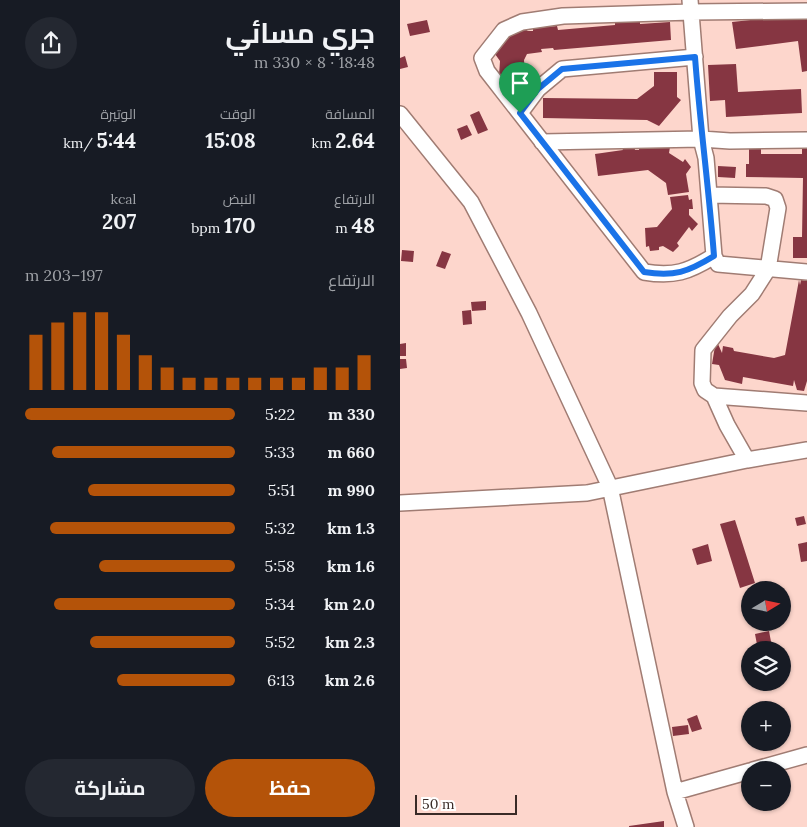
<!DOCTYPE html>
<html lang="ar">
<head>
<meta charset="utf-8">
<style>
  body { margin:0; font-family:Lora,Cairo,serif; background:#242831; color:#f1f3f6; direction:rtl; height:100vh; display:flex; flex-direction:column; font-size:19px; white-space:nowrap }
  * { box-sizing:border-box; margin:0 }
  p { font-size:16px; color:#9ea1a6 }
  .icon { flex:none; width:28px; height:28px; fill:none; stroke:currentColor; stroke-width:2; stroke-linecap:round; stroke-linejoin:round }
  .map { position:relative; flex:1; overflow:hidden; direction:ltr }
  .side { display:flex; flex-direction:column; background:#171b24; width:400px }
  .side>* { flex:none }
  .needle { width:32px; rotate:80deg }
  .controls { position:absolute; left:341px; top:581px; display:grid; gap:10px }
  .controls a { display:grid; place-items:center; width:50px; height:50px; border-radius:50%; background:#171b24; box-shadow:0 1px 4px #0004; font-size:25px }
  .scale { position:absolute; left:15px; bottom:12px; width:102px; box-sizing:border-box; padding-left:5px; border:2px solid #392a26; border-top:0; font-size:14px; line-height:18px; white-space:nowrap; color:#392a26; -webkit-text-stroke:4px #fff; paint-order:stroke }
  .pin { position:absolute; display:grid; place-items:center; width:42px; height:42px; color:#fff; margin:-51px -21px; border-radius:50% 50% 50% 0; rotate:-45deg; box-shadow:0 0 5px #0007 }
  .pin .icon { rotate:45deg }
  .round { display:grid; place-items:center; flex:none; width:52px; height:52px; border-radius:26px; background:#242831 }
  .summary { display:flex; align-items:center; justify-content:space-between; height:85px; padding:0 25px }
  h1 { font-size:28px; font-weight:700; line-height:38px }
  .metrics { display:grid; grid-template-columns:repeat(3,1fr); gap:8px; height:85px; padding:5px 25px }
  .metrics div { display:grid; align-content:center }
  .metrics b { font-size:21px; font-weight:700 }
  .metrics small { font-size:14px; font-weight:400 }
  .metrics p { font-size:14px }
  .chart { height:140px; padding:10px 25px }
  .chart p { display:flex; justify-content:space-between }
  .chart svg { width:100%; height:90px; margin-top:5px; stroke:#b45309; stroke-width:6 }
  .button { display:flex; gap:10px; margin-top:auto; padding:10px 25px }
  .button a { flex:1; height:58px; border-radius:30px; background:#b45309; color:#fff; font-size:20px; font-weight:700; line-height:58px; text-align:center }
  .button a+a { background:#242831; color:#f1f3f6 }
  ul { padding:0 25px; list-style:none; font-size:16px }
  li { display:grid; grid-template-columns:80px 60px 1fr; align-items:center; height:38px }
  li i { height:12px; border-radius:6px; background:#b45309 }
  main { display:flex; flex:1; min-height:0 }
  .map>svg:first-child { display:block }
  .building { fill:#863642 }
  .lines { fill:none; stroke-linecap:round; stroke-linejoin:round }
  .street-casing { stroke:#a07c73; stroke-width:18 }
  .street { stroke:#fff; stroke-width:15 }
  .route-casing { stroke:#fff; stroke-width:10 }
  .route { stroke:#1a73e8; stroke-width:6 }
</style>
</head>
<body>
<main>
<div class="map">
<svg width="407" height="827" viewBox="0 0 407 827">
  <rect width="100%" height="100%" fill="#fdd6cc"/>
  <path class="building" d="M407,14V71L402,72L398,41L336,49L332,22Z
    M240,19V24L270,22L271,40L154,50L153,48L141,49L142,52L127,54L124,60L125,77L99,76L100,61L95,54L119,26L128,31H133V28L157,26L158,30L215,25V21Z
    M27,20L30,32L10,36L7,24Z
    M5,56L8,67L0,69V58Z
    M336,64L338,92L401,89L402,113L326,117L325,100L310,101L308,65Z
    M254,72H277V97L281,100L259,126L247,120L143,118V98L237,99L254,86Z
    M79,111L88,130L78,134L70,115Z
    M67,125L72,135L61,140L57,129Z
    M251,144V148L256,147V144L270,147L269,153L283,162L285,159L291,167L286,174L289,192L268,195L266,183L248,170L198,176L195,154L223,150L222,148L234,146L235,150H239V145Z
    M349,144H361V154H402V149H407V258H393V237H402L403,178L346,177V164H349Z
    M318,166L336,167L335,178L318,177Z
    M288,195L289,200L292,199L293,209H289V215L298,224L292,231L289,227L277,243L279,246L273,252L263,246L259,247V250L250,251L249,246L246,247L245,228L257,227L272,209L270,197Z
    M2,250L14,251L13,262L1,261Z
    M42,251L51,254L45,269L36,266Z
    M399,280L400,285L401,280L407,281V381L404,391L397,390L394,380L393,386L343,377L342,384L325,380L319,365L312,364L315,346L318,344L322,353L323,346L333,348L334,351L374,358L385,355Z
    M86,301V310L72,311L71,302Z
    M71,310L72,324L63,325L62,311Z
    M6,343V356H0V344Z
    M0,359H6L7,368L0,369Z
    M404,516L406,524L397,526L395,518Z
    M335,520L355,583L340,588L320,524Z
    M407,542V561L401,562L398,544Z
    M308,544L312,561L297,565L292,549Z
    M369,631L372,647L358,650L355,634Z
    M297,715L302,729L292,732L287,719Z
    M288,725L289,734L273,736L272,727Z
    M264,821V827H229V826Z"/>
  <g class="lines">
    <defs>
      <path id="street" d="M120,113L138,89L162,69L295,57
        M0,114L71,202L129,313L210,487L275,792L286,827
        M407,140L330,141L301,139L306,158L314,256L318,264L407,272
        M142,142L301,139L290,0
        M309,195L366,196L375,199L378,208L368,269L352,294L330,316L303,350L302,383L305,390L314,396L407,403
        M314,256C288,272 274,277 244,272L87,71L82,58L104,30L122,22L163,16L291,12L407,11
        M314,396L327,425L347,460
        M0,503L187,493L347,460L407,450
        M353,770L407,755
        M275,792L350,771"/>
    </defs>
    <use href="#street" class="street-casing"/>
    <use href="#street" class="street"/>
  </g>
  <g class="lines">
    <defs>
      <path id="route" d="M295,57C300,124 309,190 314,256C288,272 274,277 244,272L120,113L138,89L162,69Z"/>
    </defs>
    <use href="#route" class="route-casing"/>
    <use href="#route" class="route"/>
  </g>
</svg>
<div class="controls">
<a><svg class="needle" viewBox="-14 -14 28 28"><path d="M0-13l5 13h-10z" fill="#e53935"/><path d="M0 13l5-13h-10z" fill="#9ea1a6"/></svg></a>
<a><svg class="icon" aria-label="layers" viewBox="0 0 24 24"><path d="M12 4l9 5-9 5-9-5zM3 14l9 5 9-5"/></svg></a>
<a>+</a>
<a>−</a>
</div>
<div class="scale">50 m</div>
<div class="pin" style="left:120px;top:113px;background:#1e9e55"><svg class="icon" aria-label="arrive" viewBox="0 0 24 24"><path d="M6 21V4h12l-3 4 3 4H6"/></svg></div>
</div>
<section class="side">
<div class="summary"><div><h1>جري مسائي</h1><p>18:48 · 8 × 330 m</p></div><a class="round"><svg class="icon" aria-label="share" viewBox="0 0 24 24"><path d="M12 15V3M7 8l5-5 5 5M5 13v7h14v-7"/></svg></a></div>
<div class="metrics">
<div><p>المسافة</p><b>2.64<small> km</small></b></div>
<div><p>الوقت</p><b>15:08</b></div>
<div><p>الوتيرة</p><b>5:44<small> /km</small></b></div>
</div>
<div class="metrics">
<div><p>الارتفاع</p><b>48<small> m</small></b></div>
<div><p>النبض</p><b>170<small> bpm</small></b></div>
<div><p>kcal</p><b>207</b></div>
</div>
<div class="chart"><p><span>الارتفاع</span>197–203 m</p>
<svg viewBox="0 0 160 44" preserveAspectRatio="none"><path d="M5 44V17M15 44V11M25 44V6M35 44V6M45 44V17M55 44V27M65 44V33M75 44V38M85 44V38M95 44V38M105 44V38M115 44V38M125 44V38M135 44V33M145 44V33M155 44V27"/></svg>
</div>
<ul>
<li><b>330 m</b>5:22<i style="width:100%"></i></li>
<li><b>660 m</b>5:33<i style="width:87%"></i></li>
<li><b>990 m</b>5:51<i style="width:70%"></i></li>
<li><b>1.3 km</b>5:32<i style="width:88%"></i></li>
<li><b>1.6 km</b>5:58<i style="width:65%"></i></li>
<li><b>2.0 km</b>5:34<i style="width:86%"></i></li>
<li><b>2.3 km</b>5:52<i style="width:69%"></i></li>
<li><b>2.6 km</b>6:13<i style="width:56%"></i></li>
</ul>
<div class="button"><a>حفظ</a><a>مشاركة</a></div>
</section>
</main>
</body>
</html>
